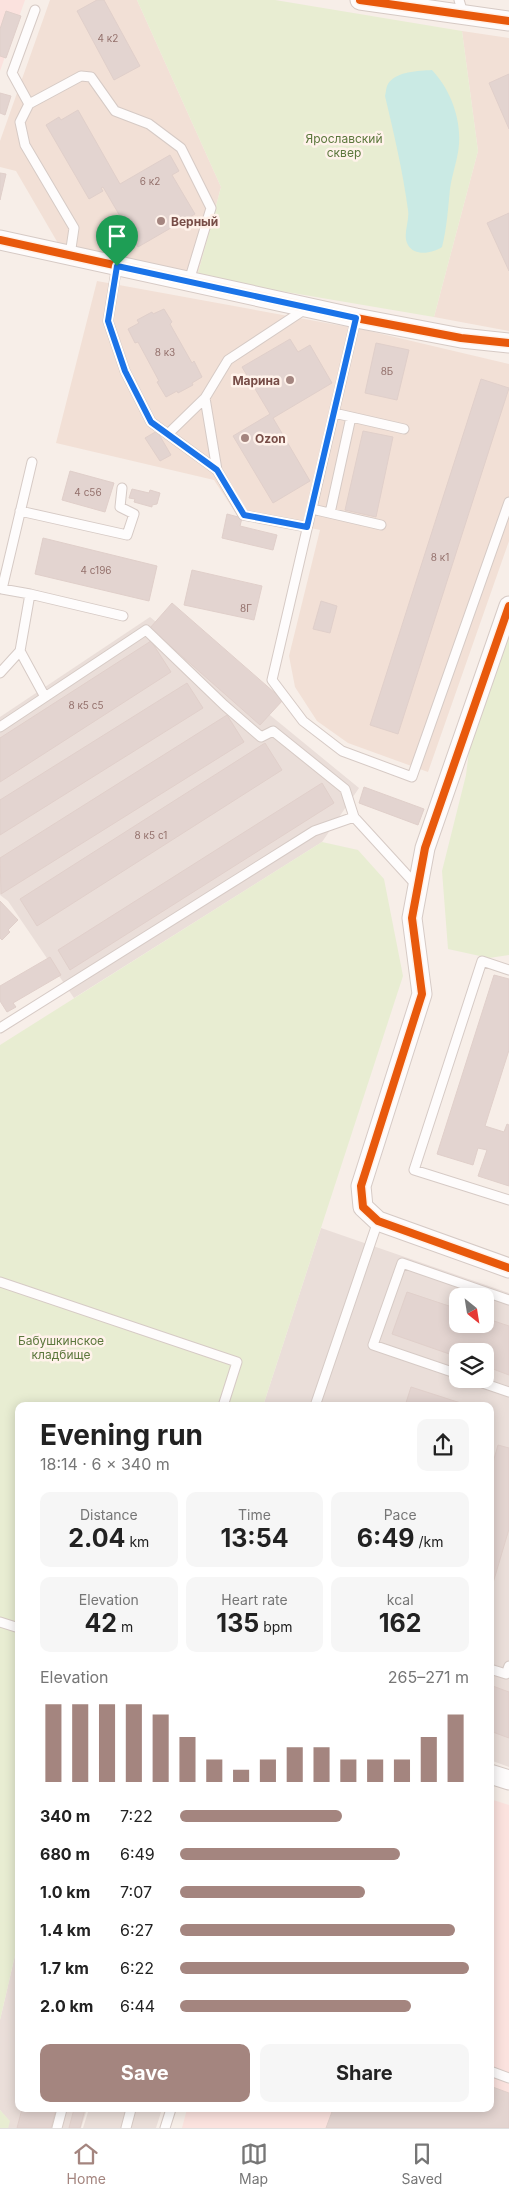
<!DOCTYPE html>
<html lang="en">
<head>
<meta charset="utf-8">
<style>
  body { margin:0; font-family:Inter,sans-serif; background:#f6f6f6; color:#222; height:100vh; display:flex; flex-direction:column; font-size:19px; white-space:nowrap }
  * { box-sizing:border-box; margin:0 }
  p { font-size:16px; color:#767676 }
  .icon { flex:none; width:28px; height:28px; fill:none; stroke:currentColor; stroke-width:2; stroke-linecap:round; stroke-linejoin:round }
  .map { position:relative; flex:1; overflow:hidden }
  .details { position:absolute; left:15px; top:1402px; width:479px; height:710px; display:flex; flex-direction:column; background:#fff; border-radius:10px; box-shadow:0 2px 12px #0003 }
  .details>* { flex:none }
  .needle { width:32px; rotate:150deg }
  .fabs { position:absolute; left:449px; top:1288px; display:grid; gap:10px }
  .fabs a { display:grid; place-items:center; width:45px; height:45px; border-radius:10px; background:#fff; box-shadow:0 2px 12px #0003; font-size:25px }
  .pin { position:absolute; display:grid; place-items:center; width:42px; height:42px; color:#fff; margin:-51px -21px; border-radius:50% 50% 50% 0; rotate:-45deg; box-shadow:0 0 5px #0007 }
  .pin .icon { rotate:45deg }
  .round { display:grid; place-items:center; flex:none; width:52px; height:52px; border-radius:10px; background:#f6f6f6 }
  .head { display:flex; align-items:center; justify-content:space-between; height:85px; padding:0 25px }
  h1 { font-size:28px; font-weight:700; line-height:38px }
  .figures { display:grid; grid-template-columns:repeat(3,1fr); gap:8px; height:85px; padding:5px 25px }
  .figures div { display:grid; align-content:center; border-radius:10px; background:#f6f6f6; text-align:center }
  .figures b { font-size:25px; font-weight:700 }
  .figures small { font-size:14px; font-weight:400 }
  .figures p { font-size:14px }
  .chart { height:140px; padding:10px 25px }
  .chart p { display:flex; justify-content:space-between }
  .chart svg { width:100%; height:90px; margin-top:5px; stroke:#a4857f; stroke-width:6 }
  .action { display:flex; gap:10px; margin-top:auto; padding:10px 25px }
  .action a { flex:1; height:58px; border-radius:10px; background:#a4857f; color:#fff; font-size:20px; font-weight:700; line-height:58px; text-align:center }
  .action a+a { background:#f6f6f6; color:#222 }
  ul { padding:0 25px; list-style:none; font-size:16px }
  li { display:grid; grid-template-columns:80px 60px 1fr; align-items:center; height:38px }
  li i { height:12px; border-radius:6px; background:#a4857f }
  .tab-bar { display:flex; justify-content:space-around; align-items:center; height:70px; border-top:1px solid #e0e0e0; background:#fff; font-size:14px; color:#767676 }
  .tab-bar a { display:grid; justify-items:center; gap:2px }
  .tab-bar .selected { color:#a4857f }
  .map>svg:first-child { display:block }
  .residential { fill:#f2e0d6 }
  .commercial { fill:#fbe2de }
  .industrial { fill:#eaded9; fill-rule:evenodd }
  .green { fill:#e8edd2 }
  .water { fill:#caeae4 }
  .building { fill:#e3d4d0; stroke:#e0cfca }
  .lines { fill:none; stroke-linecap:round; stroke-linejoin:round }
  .lane-casing { stroke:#d6cac5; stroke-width:11 }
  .street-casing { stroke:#d6cac5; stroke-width:21 }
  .lane { stroke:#fefcfc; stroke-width:9 }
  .street { stroke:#fefcfc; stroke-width:19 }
  .cycleway-casing { stroke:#fff2ea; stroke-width:11 }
  .cycleway { stroke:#e8590c; stroke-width:8 }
  .route-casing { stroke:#fff; stroke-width:10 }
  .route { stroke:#1a73e8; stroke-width:6 }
  .poi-dot { fill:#a4857f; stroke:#fff2ea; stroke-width:2 }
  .labels { text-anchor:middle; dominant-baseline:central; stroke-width:5; stroke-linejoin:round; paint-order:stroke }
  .number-label { font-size:10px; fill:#94716c }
  .park-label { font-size:12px; fill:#5b773c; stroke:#fff2ea }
  .poi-label { font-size:12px; font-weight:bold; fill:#774d47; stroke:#fff2ea; text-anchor:start }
</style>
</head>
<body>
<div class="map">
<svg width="509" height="2128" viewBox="0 0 509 2128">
  <rect width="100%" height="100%" fill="#f7eee8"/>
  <path class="residential" d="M50,0H137L221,187L197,277L59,245L16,171L0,167V141Z
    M462,31L509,38V331L434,317L478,151Z
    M97,281L365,330L509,364V541L428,772L348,743L317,721L295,687L289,656L320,530L235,512L214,480L56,443Z"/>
  <path class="commercial" d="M0,0H25L0,71Z
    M490,1799L509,1805V2128H182L187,2109H490Z"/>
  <path class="industrial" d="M150,617L359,788L322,842L74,998L8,901L0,895V717Z
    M321,1228L509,1293V1767L490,1760V1406H263ZM458,1296H485V1324H458ZM458,1351H485V1379H458Z
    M19,1938V2109H87L81,2128H8L9,2121L0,2110V2020Z
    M89,2109H162L156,2128H83Z"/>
  <path class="green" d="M137,0H275L462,31L478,151L434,317L197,277L221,187Z
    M509,620V955L489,958L448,949L442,871L466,775L472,726Z
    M322,842L358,850L384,879L403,976L263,1406H19V1938L0,2020V1045Z
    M0,2110L10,2121L8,2128H0Z"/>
  <path class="water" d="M432,70C450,89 461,118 459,144C458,159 452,174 450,189C448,208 447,228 442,247C433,253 415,257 408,245C402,235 410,221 408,210C403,172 394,134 385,96C386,93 386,87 388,84C396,71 419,71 432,70Z"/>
  <path class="building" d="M97,0H104L140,66L114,80L77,11Z
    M6,11L21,16L6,58L0,56V29Z
    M509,74V129L489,83Z
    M0,93L11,96L5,115L0,113Z
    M78,110L120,184L170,155L179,171L172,175L195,214L138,247L103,187L101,188L103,191L89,199L46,125L59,117L61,120Z
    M0,173L6,174L0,200Z
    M509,213V271L487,223Z
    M164,309L172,322L170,324L192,363L194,361L202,377L192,383L193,385L178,393L177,391L166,397L157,382L159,381L138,342L135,343L128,329L139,323L137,320L152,312L153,314Z
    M290,339L298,352L310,345L332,383L273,418L310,481L273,503L233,436L270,414L242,367Z
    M376,343L409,350L397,400L365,393Z
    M481,379L509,388L398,734L370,725Z
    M157,431L171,455L160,461L145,438Z
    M363,431L393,437L376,517L345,510Z
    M70,471L114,483L105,512L62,500Z
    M132,489L149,493L150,490L160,493L157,504L152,505V507L134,502L135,499L129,498Z
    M227,514L242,518L240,526L277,535L273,550L222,538Z
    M43,538L157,566L149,601L35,574Z
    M192,570L262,586L254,620L184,605Z
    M321,601L337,606L330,633L313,629Z
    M172,603L283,700L260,725L150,628Z
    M151,641L171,672L0,782V738Z
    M187,683L203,708L0,835V800Z
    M227,715L244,742L1,894L0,858Z
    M265,743L282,770L37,926L20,899Z
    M322,783L334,803L70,970L58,950Z
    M364,787L424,809L418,825L359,803Z
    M0,901L18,920L8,930L10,932L2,940L0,938Z
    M50,957L61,975L13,1003L16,1007L7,1012L0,1001V986Z
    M494,975L509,979V1050L485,1126L504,1132L507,1124L509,1125V1186L478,1176L487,1150L478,1148L473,1165L437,1154Z
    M407,1292L458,1309V1324H485V1318L509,1326V1375L485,1366V1351H458V1357L392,1334Z
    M411,1387L470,1406H405Z
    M498,1445L509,1448V1529L493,1583L490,1582V1473Z
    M490,1685L509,1692V1738L490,1731Z
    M490,2086L509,2093V2128H326L333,2109H490Z
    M22,2109H56L51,2128H17Z
    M74,2109H85L80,2128H69Z"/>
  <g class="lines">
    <defs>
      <path id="lane" d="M459,0L463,13
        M29,104L12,73L35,10
        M70,255L74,228L25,145L20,122L29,104L81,76L91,77L115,111L149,124L181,148L211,208L189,281
        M117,265L108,321L125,371L151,422L217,470L243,515L307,527
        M356,318L272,680L303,721L342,751L412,777L509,502
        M334,413L404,429
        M169,433L205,398
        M217,470L205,398L228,360L307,308
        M312,509L381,525
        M20,511L127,535L134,514L120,507L122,488
        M330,513L351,417
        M0,588L2,589L32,462
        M30,594L123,616
        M20,651L45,697
        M0,673L20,651L30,594L2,589
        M0,727L146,630L224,705L261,737L273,731L345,789L354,817L418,887
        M509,970L482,961L414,1170L509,1200
        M0,1028L314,831L354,817
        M0,1282L237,1362L223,1406
        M458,1374L373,1345L402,1263L509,1300
        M471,1379L509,1392
        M315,1406L378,1221
        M0,1622L19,1628
        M490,1669L506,1674L509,1666
        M490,2071L509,2078
        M57,2128L62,2109
        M126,2128L131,2109
        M165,2128L171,2109"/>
      <path id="street" d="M360,0L509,21
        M0,240L356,318L461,338L509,343
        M509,606L425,848L412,918L422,994L361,1186L363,1207L378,1221L509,1268
        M490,1774L509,1780"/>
    </defs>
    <use href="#lane" class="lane-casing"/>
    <use href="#street" class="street-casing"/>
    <use href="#lane" class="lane"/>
    <use href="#street" class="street"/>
    <defs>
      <path id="cycleway" d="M360,0L509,21
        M0,240L356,318L461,338L509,343
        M509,606L425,848L412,918L422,994L361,1186L363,1207L378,1221L509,1268"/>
    </defs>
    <use href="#cycleway" class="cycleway-casing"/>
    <use href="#cycleway" class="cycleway"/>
  </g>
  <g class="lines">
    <defs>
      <path id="route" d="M117,266L356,318L307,527L244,515L217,470L151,422L125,371L108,321Z"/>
    </defs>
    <use href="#route" class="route-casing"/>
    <use href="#route" class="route"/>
  </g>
  <g class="poi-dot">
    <circle cx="161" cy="221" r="5"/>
    <circle cx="290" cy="380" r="5"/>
    <circle cx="245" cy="438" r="5"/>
  </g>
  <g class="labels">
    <g class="number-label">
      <text x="108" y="38">4 к2</text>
      <text x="150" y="181">6 к2</text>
      <text x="165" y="352">8 к3</text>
      <text x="387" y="371">8Б</text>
      <text x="88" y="492">4 с56</text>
      <text x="440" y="557">8 к1</text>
      <text x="96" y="570">4 с196</text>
      <text x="246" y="608">8Г</text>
      <text x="86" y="705">8 к5 с5</text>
      <text x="151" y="835">8 к5 с1</text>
    </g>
    <g class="park-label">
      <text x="344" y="138">Ярославский<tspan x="344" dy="14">сквер</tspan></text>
      <text x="61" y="1340">Бабушкинское<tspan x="61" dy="14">кладбище</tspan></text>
    </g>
    <g class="poi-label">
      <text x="171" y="221">Верный</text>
      <text x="280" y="380" text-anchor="end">Марина</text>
      <text x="255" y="438">Ozon</text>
    </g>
  </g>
</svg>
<div class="fabs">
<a><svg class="needle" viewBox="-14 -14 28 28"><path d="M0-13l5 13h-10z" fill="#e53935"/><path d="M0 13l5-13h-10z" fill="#767676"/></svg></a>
<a><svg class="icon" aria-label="layers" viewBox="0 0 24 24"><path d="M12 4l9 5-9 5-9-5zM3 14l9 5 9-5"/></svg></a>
</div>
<div class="pin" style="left:117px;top:266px;background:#1e9e55"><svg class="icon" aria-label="arrive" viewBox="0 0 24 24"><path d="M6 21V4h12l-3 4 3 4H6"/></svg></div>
<section class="details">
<div class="head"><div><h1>Evening run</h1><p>18:14 · 6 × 340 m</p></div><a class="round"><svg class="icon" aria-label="share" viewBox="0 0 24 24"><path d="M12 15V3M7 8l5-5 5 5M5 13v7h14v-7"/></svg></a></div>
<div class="figures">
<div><p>Distance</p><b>2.04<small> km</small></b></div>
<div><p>Time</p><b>13:54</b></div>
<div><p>Pace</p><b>6:49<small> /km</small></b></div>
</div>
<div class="figures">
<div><p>Elevation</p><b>42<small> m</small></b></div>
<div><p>Heart rate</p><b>135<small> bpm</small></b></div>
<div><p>kcal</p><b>162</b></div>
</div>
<div class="chart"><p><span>Elevation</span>265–271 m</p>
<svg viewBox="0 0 160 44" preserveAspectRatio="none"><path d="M5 44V6M15 44V6M25 44V6M35 44V6M45 44V11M55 44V22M65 44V33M75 44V38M85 44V33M95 44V27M105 44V27M115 44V33M125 44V33M135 44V33M145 44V22M155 44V11"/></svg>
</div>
<ul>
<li><b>340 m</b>7:22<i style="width:56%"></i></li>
<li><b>680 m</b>6:49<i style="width:76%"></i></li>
<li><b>1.0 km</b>7:07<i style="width:64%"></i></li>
<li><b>1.4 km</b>6:27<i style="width:95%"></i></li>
<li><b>1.7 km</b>6:22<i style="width:100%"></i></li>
<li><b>2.0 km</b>6:44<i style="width:80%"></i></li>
</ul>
<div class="action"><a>Save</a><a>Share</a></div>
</section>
</div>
<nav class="tab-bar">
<a class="selected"><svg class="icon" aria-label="home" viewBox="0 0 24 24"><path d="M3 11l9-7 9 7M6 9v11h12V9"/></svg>Home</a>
<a><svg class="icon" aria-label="map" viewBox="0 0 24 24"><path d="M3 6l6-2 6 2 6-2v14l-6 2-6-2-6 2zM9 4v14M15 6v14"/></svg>Map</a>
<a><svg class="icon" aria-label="saved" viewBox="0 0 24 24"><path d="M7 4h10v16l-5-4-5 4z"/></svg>Saved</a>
</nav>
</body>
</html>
